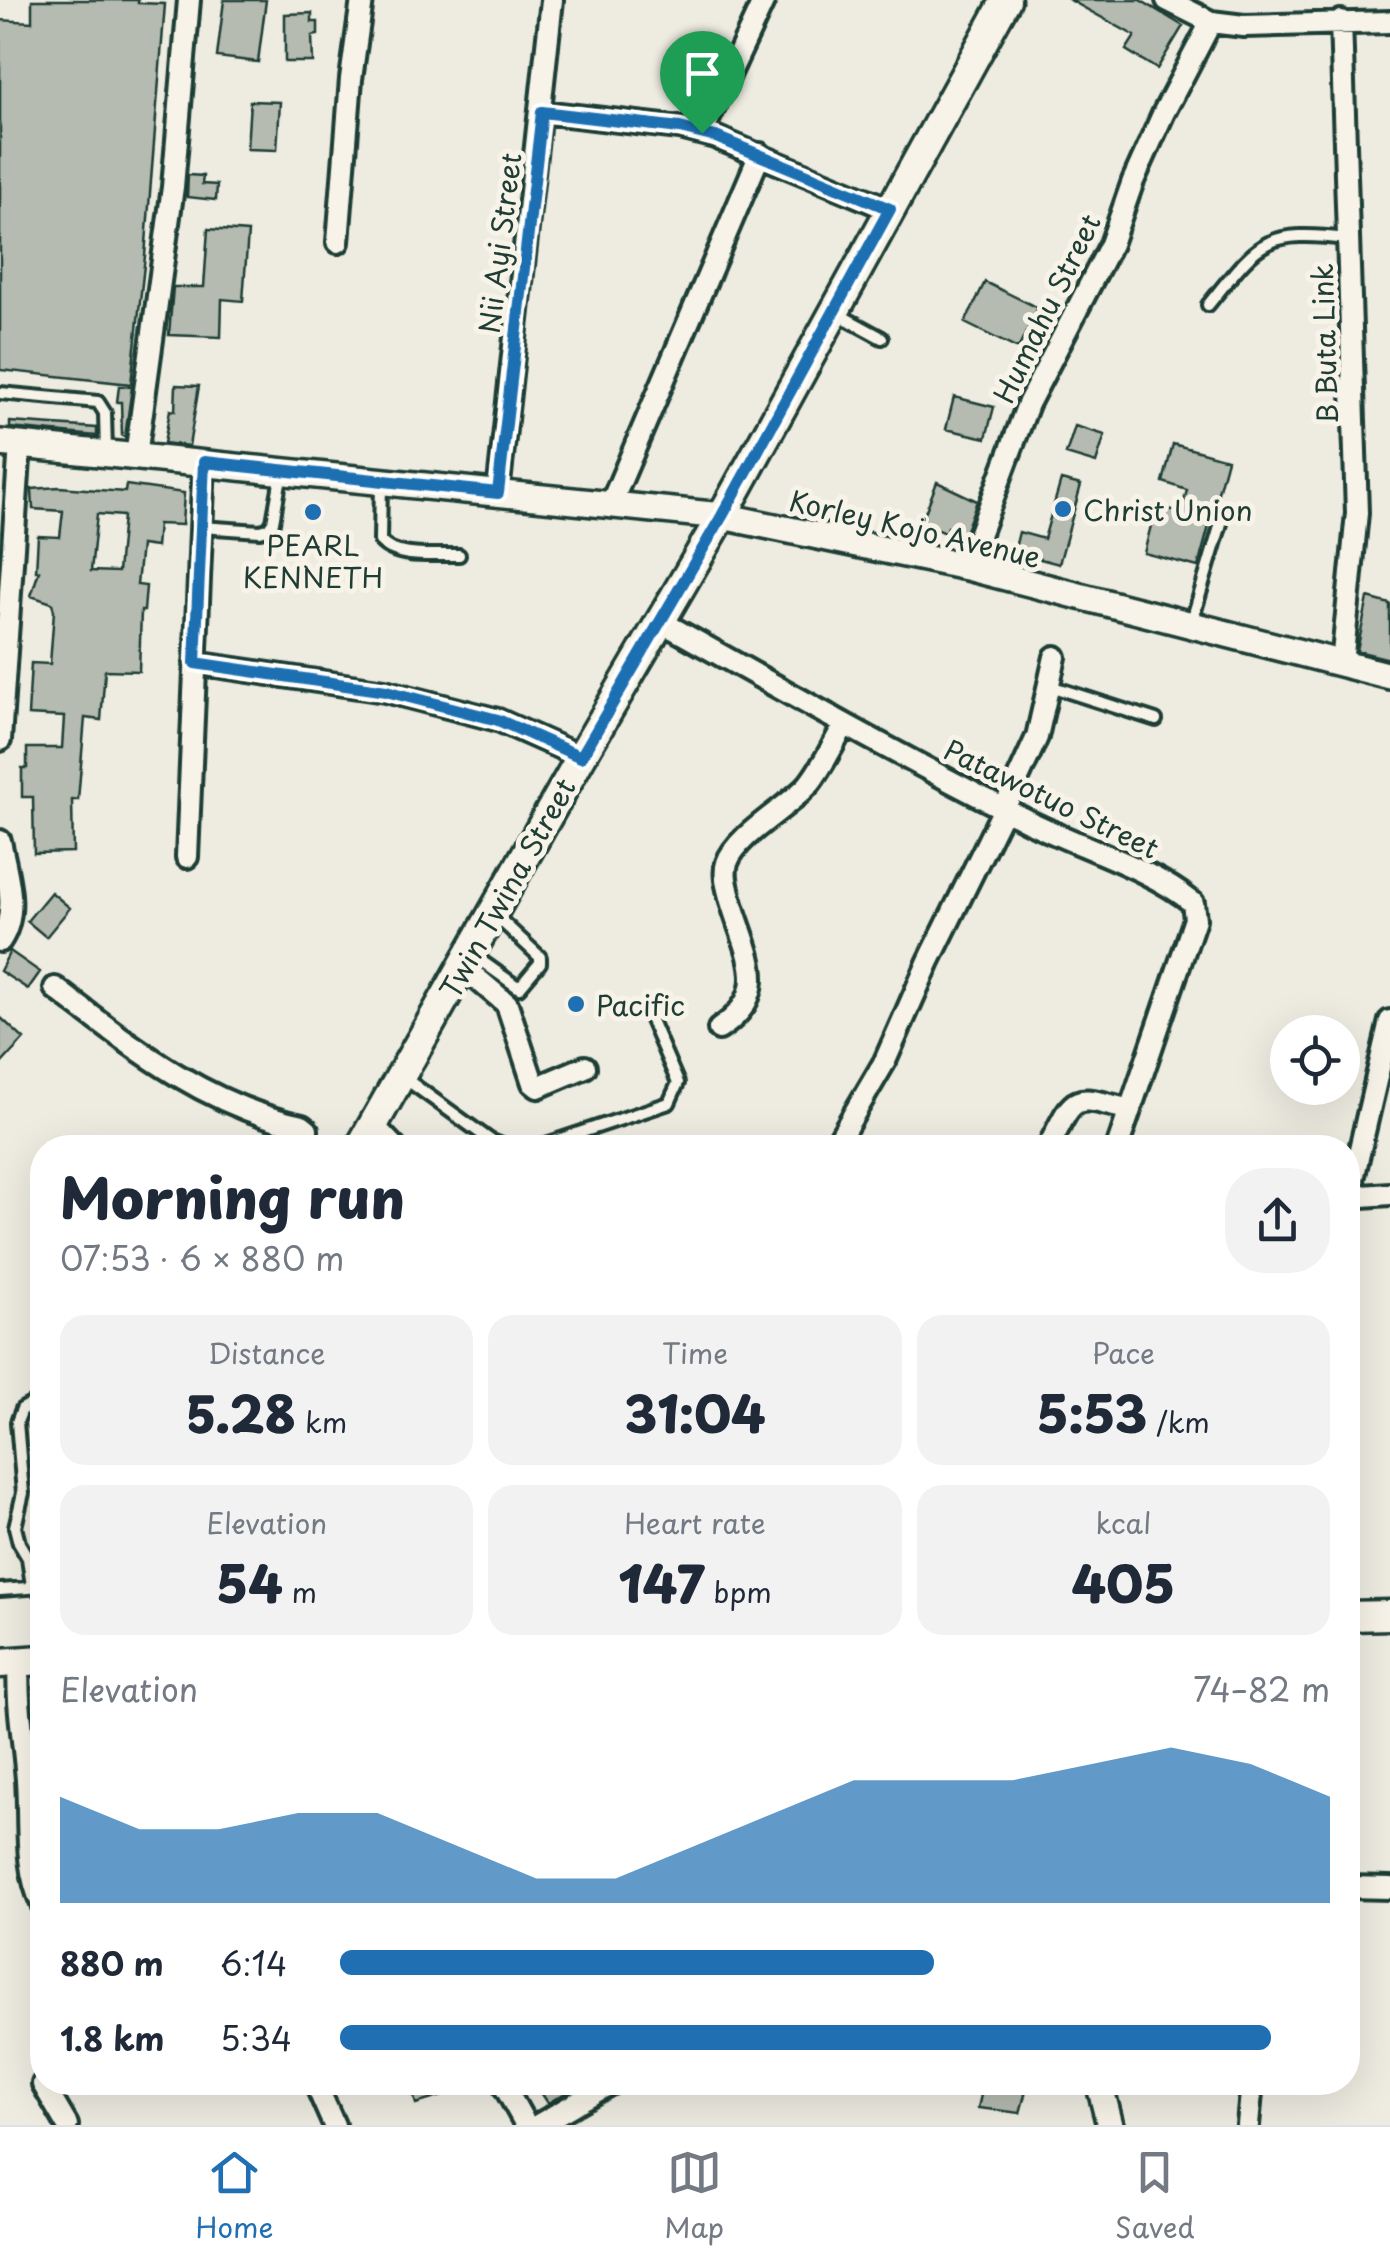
<!DOCTYPE html>
<html lang="en">
<head>
<meta charset="utf-8">
<style>
  body { margin:0; font-family:"Playpen Sans",sans-serif; background:#f2f2f3; color:#1f2937; height:100vh; display:flex; flex-direction:column; font-size:38px; white-space:nowrap }
  * { box-sizing:border-box; margin:0 }
  p { font-size:32px; color:#747a83 }
  .icon { flex:none; width:55px; height:55px; fill:none; stroke:currentColor; stroke-width:2; stroke-linecap:round; stroke-linejoin:round }
  .map { position:relative; flex:1; overflow:hidden }
  .details { position:absolute; left:30px; top:1135px; width:1330px; height:960px; display:flex; flex-direction:column; background:#fff; border-radius:40px; box-shadow:0 10px 40px #0002 }
  .details>* { flex:none }
  .controls { position:absolute; left:1270px; top:1015px; display:grid; gap:20px }
  .controls a { display:grid; place-items:center; width:90px; height:90px; border-radius:50%; background:#fff; box-shadow:0 10px 40px #0002; font-size:50px }
  .pin { position:absolute; display:grid; place-items:center; width:85px; height:85px; color:#fff; margin:-102px -42px; border-radius:50% 50% 50% 0; rotate:-45deg; box-shadow:0 0 10px #0007 }
  .pin .icon { rotate:45deg }
  .round { display:grid; place-items:center; flex:none; width:105px; height:105px; border-radius:40px; background:#f2f2f3 }
  .head { display:flex; align-items:center; justify-content:space-between; height:170px; padding:0 30px }
  h1 { font-size:55px; font-weight:800; line-height:75px }
  .figures { display:grid; grid-template-columns:repeat(3,1fr); gap:15px; height:170px; padding:10px 30px }
  .figures div { display:grid; align-content:center; border-radius:25px; background:#f2f2f3; text-align:center }
  .figures b { font-size:50px; font-weight:800 }
  .figures small { font-size:28px; font-weight:400 }
  .figures p { font-size:28px }
  .chart { height:280px; padding:20px 30px }
  .chart p { display:flex; justify-content:space-between }
  .chart svg { width:100%; height:180px; margin-top:10px; fill:#1f6fb2; opacity:.7 }
  ul { padding:0 30px; list-style:none; font-size:32px }
  li { display:grid; grid-template-columns:160px 120px 1fr; align-items:center; height:75px }
  li i { height:25px; border-radius:12px; background:#1f6fb2 }
  .tab-bar { display:flex; justify-content:space-around; align-items:center; height:140px; border-top:2px solid #e0e1e3; background:#fff; font-size:28px; color:#747a83 }
  .tab-bar a { display:grid; justify-items:center; gap:5px }
  .tab-bar .current { color:#1f6fb2 }
  .map>svg:first-child { display:block }
  .building { fill:#b5bbb0; stroke:#1f3d34; stroke-width:2.5; fill-rule:evenodd }
  .lines { fill:none; stroke-linecap:round; stroke-linejoin:round }
  .service-casing { stroke:#1f3d34; stroke-width:18 }
  .minor-casing { stroke:#1f3d34; stroke-width:28 }
  .tertiary-casing { stroke:#1f3d34; stroke-width:32 }
  .secondary-casing { stroke:#1f3d34; stroke-width:35 }
  .service { stroke:#f7f3e8; stroke-width:10 }
  .minor { stroke:#f7f3e8; stroke-width:20 }
  .tertiary { stroke:#f7f3e8; stroke-width:25 }
  .secondary { stroke:#f7f3e8; stroke-width:28 }
  .route-casing { stroke:#fff; stroke-width:20 }
  .route { stroke:#1f6fb2; stroke-width:12 }
  .poi-dot { fill:#1f6fb2; stroke:#f7f3e8; stroke-width:4 }
  .labels { text-anchor:middle; dominant-baseline:central; stroke-width:10; stroke-linejoin:round; paint-order:stroke }
  .street-label { font-size:28px; fill:#1f3d34; stroke:#f7f3e8 }
  .poi-label { font-size:28px; fill:#1f3d34; stroke:#f7f3e8; text-anchor:start }
</style>
</head>
<body>
<div class="map">
<svg width="1390" height="2125" viewBox="0 0 1390 2125">
  <rect width="100%" height="100%" fill="#eeece1"/>
  <filter id="ink" filterUnits="userSpaceOnUse"><feTurbulence type="fractalNoise" baseFrequency=".01" numOctaves="2"/><feDisplacementMap in="SourceGraphic" scale="20" xChannelSelector="R" yChannelSelector="G"/><feConvolveMatrix kernelMatrix="1 2 1 2 8 2 1 2 1" color-interpolation-filters="sRGB"/></filter>
  <g filter="url(#ink)">
    <path class="building" d="M32,0H138V3L165,4L145,256L131,384L0,370V20L32,22Z
      M224,0H266L258,62L217,57Z
      M1070,0H1140L1183,26L1157,69L1126,50L1135,36Z
      M312,13V22H318V35L312,36L313,62H285V14Z
      M250,101L280,102L277,150L247,149Z
      M188,175L203,176L202,184L217,185L216,200L187,197Z
      M208,229L248,232L243,301L222,299L221,337L169,335L173,287H204Z
      M985,282L1038,308L1018,349L965,323Z
      M176,385L199,386L189,446L164,443L170,410L175,411Z
      M119,386L132,387L125,437L122,436L121,402H117Z
      M954,397L994,407L986,438L946,429Z
      M10,422L97,428V436L10,428Z
      M1075,426L1105,435L1096,463L1066,454Z
      M1173,444L1227,459L1198,567L1144,553L1156,506L1181,512L1187,490L1163,482Z
      M1061,480L1081,485L1059,564L1014,552L1019,532L1044,539Z
      M937,482L977,501L965,533L948,527L946,533L921,523Z
      M126,485L184,493L182,525L158,524L156,547L141,545L137,585L146,586L144,611H141L139,671L105,670L101,720L85,718L78,800H72L73,852L34,853L33,797H22V768H27V748H62L64,717L28,715L31,663L50,664L54,611L52,603L31,596L39,571H36L38,536L60,537L63,511L33,509L32,489L59,487L125,492ZM97,514L123,516L118,572L91,571Z
      M1368,598L1390,604V659L1357,651Z
      M51,892L70,908L46,937L27,921Z
      M10,951L40,972L28,989L0,971Z
      M0,1017L24,1039L0,1065Z
      M409,2082H442L446,2095L416,2104Z
      M534,2082H584L548,2103Z
      M984,2082L1027,2087L1020,2113L978,2108Z"/>
    <g class="lines">
      <defs>
        <path id="service" d="M1208,305C1259,242 1263,229 1347,239
          M834,312L882,338
          M0,393L98,402L105,413L106,452
          M381,482L380,541C397,560 436,554 459,555
          M201,527L260,531L268,529L273,522L282,471
          M1191,624L1225,510
          M1050,686L1156,720
          M473,955L519,988L540,963V957L494,914
          M403,1077L490,1140L509,1148
          M534,1148L669,1103L678,1083L650,1018
          M32,1586L28,1558L19,1543L15,1527L23,1493L17,1422L22,1409L42,1398
          M0,1590L42,1587"/>
        <path id="minor" d="M1167,0L1211,22L1244,26L1390,22
          M1341,21L1357,513L1342,664
          M542,112L680,128L715,137L889,209
          M702,133L764,0
          M338,242L351,79L362,0
          M136,456L173,187L189,0
          M498,493L552,0
          M610,506L760,154
          M967,567L1028,404L1111,244L1133,181L1164,112L1211,22
          M660,621C779,688 899,756 1022,818C1073,845 1150,867 1193,903L1195,919L1117,1148
          M195,663L385,691L498,720L581,757
          M0,740L20,444
          M0,841C6,872 20,912 0,941
          M187,857L204,462
          M463,967L507,1004L533,1083L538,1087L585,1067
          M55,988C131,1046 206,1106 302,1126L307,1130L306,1148
          M1390,1021L1353,1179L1354,1190L1362,1196L1390,1194
          M719,1029C775,992 746,953 731,901C728,889 723,875 727,863C736,835 788,808 809,784C823,766 833,745 844,725
          M374,1126L395,1148
          M834,1148L885,1061L929,961L1004,809L1037,737L1055,657
          M1048,1148C1076,1093 1070,1094 1130,1110
          M19,1662C16,1702 24,1739 27,1780C30,1821 24,1866 42,1904
          M1348,1887L1390,1888
          M315,2082L334,2125
          M502,2082L526,2125
          M43,2084L67,2125
          M538,2125L613,2082
          M1248,2125L1252,2082"/>
        <path id="tertiary" d="M0,443L722,516L967,567L1390,676
          M1099,2082L1110,2125"/>
        <path id="secondary" d="M360,1148L581,757L722,516L1006,0
          M1348,1616L1390,1615
          M0,1663L42,1660"/>
      </defs>
      <use href="#service" class="service-casing"/>
      <use href="#minor" class="minor-casing"/>
      <use href="#tertiary" class="tertiary-casing"/>
      <use href="#secondary" class="secondary-casing"/>
      <use href="#service" class="service"/>
      <use href="#minor" class="minor"/>
      <use href="#tertiary" class="tertiary"/>
      <use href="#secondary" class="secondary"/>
    </g>
  </g>
  <g class="lines" filter="url(#ink)">
    <defs>
      <path id="route" d="M542,112L680,128L716,137L890,209L722,516L581,757L498,720L386,691L195,663L204,462L498,493Z"/>
    </defs>
    <use href="#route" class="route-casing"/>
    <use href="#route" class="route"/>
  </g>
  <g class="poi-dot">
    <circle cx="1063" cy="509" r="10"/>
    <circle cx="313" cy="512" r="10"/>
    <circle cx="576" cy="1004" r="10"/>
  </g>
  <g class="labels">
    <g class="street-label">
      <text transform="translate(499 243) rotate(-83)">Nii Ayi Street</text>
      <text transform="translate(1046 308) rotate(-64)">Humahu Street</text>
      <text transform="translate(1324 344) rotate(-92)">B Buta Link</text>
      <text transform="translate(915 528) rotate(13)">Korley Kojo Avenue</text>
      <text transform="translate(1052 798) rotate(26)">Patawotuo Street</text>
      <text transform="translate(507 888) rotate(-61)">Twin Twina Street</text>
    </g>
    <g class="poi-label">
      <text x="1083" y="509">Christ Union</text>
      <text x="313" y="544" text-anchor="middle">PEARL<tspan x="313" dy="32">KENNETH</tspan></text>
      <text x="596" y="1004">Pacific</text>
    </g>
  </g>
</svg>
<div class="controls">
<a><svg class="icon" aria-label="locate" viewBox="0 0 24 24"><circle cx="12" cy="12" r="6"/><path d="M12 2v4M12 18v4M2 12h4M18 12h4"/></svg></a>
</div>
<div class="pin" style="left:702px;top:133px;background:#1e9e55"><svg class="icon" aria-label="arrive" viewBox="0 0 24 24"><path d="M6 21V4h12l-3 4 3 4H6"/></svg></div>
<section class="details">
<div class="head"><div><h1>Morning run</h1><p>07:53 · 6 × 880 m</p></div><a class="round"><svg class="icon" aria-label="share" viewBox="0 0 24 24"><path d="M12 15V3M7 8l5-5 5 5M5 13v7h14v-7"/></svg></a></div>
<div class="figures">
<div><p>Distance</p><b>5.28<small> km</small></b></div>
<div><p>Time</p><b>31:04</b></div>
<div><p>Pace</p><b>5:53<small> /km</small></b></div>
</div>
<div class="figures">
<div><p>Elevation</p><b>54<small> m</small></b></div>
<div><p>Heart rate</p><b>147<small> bpm</small></b></div>
<div><p>kcal</p><b>405</b></div>
</div>
<div class="chart"><p><span>Elevation</span>74–82 m</p>
<svg viewBox="0 0 160 44" preserveAspectRatio="none"><path d="M0 44V18L10 26L20 26L30 22L40 22L50 30L60 38L70 38L80 30L90 22L100 14L110 14L120 14L130 10L140 6L150 10L160 18V44z"/></svg>
</div>
<ul>
<li><b>880 m</b>6:14<i style="width:60%"></i></li>
<li><b>1.8 km</b>5:34<i style="width:94%"></i></li>
</ul>
</section>
</div>
<nav class="tab-bar">
<a class="current"><svg class="icon" aria-label="home" viewBox="0 0 24 24"><path d="M3 11l9-7 9 7M6 9v11h12V9"/></svg>Home</a>
<a><svg class="icon" aria-label="map" viewBox="0 0 24 24"><path d="M3 6l6-2 6 2 6-2v14l-6 2-6-2-6 2zM9 4v14M15 6v14"/></svg>Map</a>
<a><svg class="icon" aria-label="saved" viewBox="0 0 24 24"><path d="M7 4h10v16l-5-4-5 4z"/></svg>Saved</a>
</nav>
</body>
</html>
